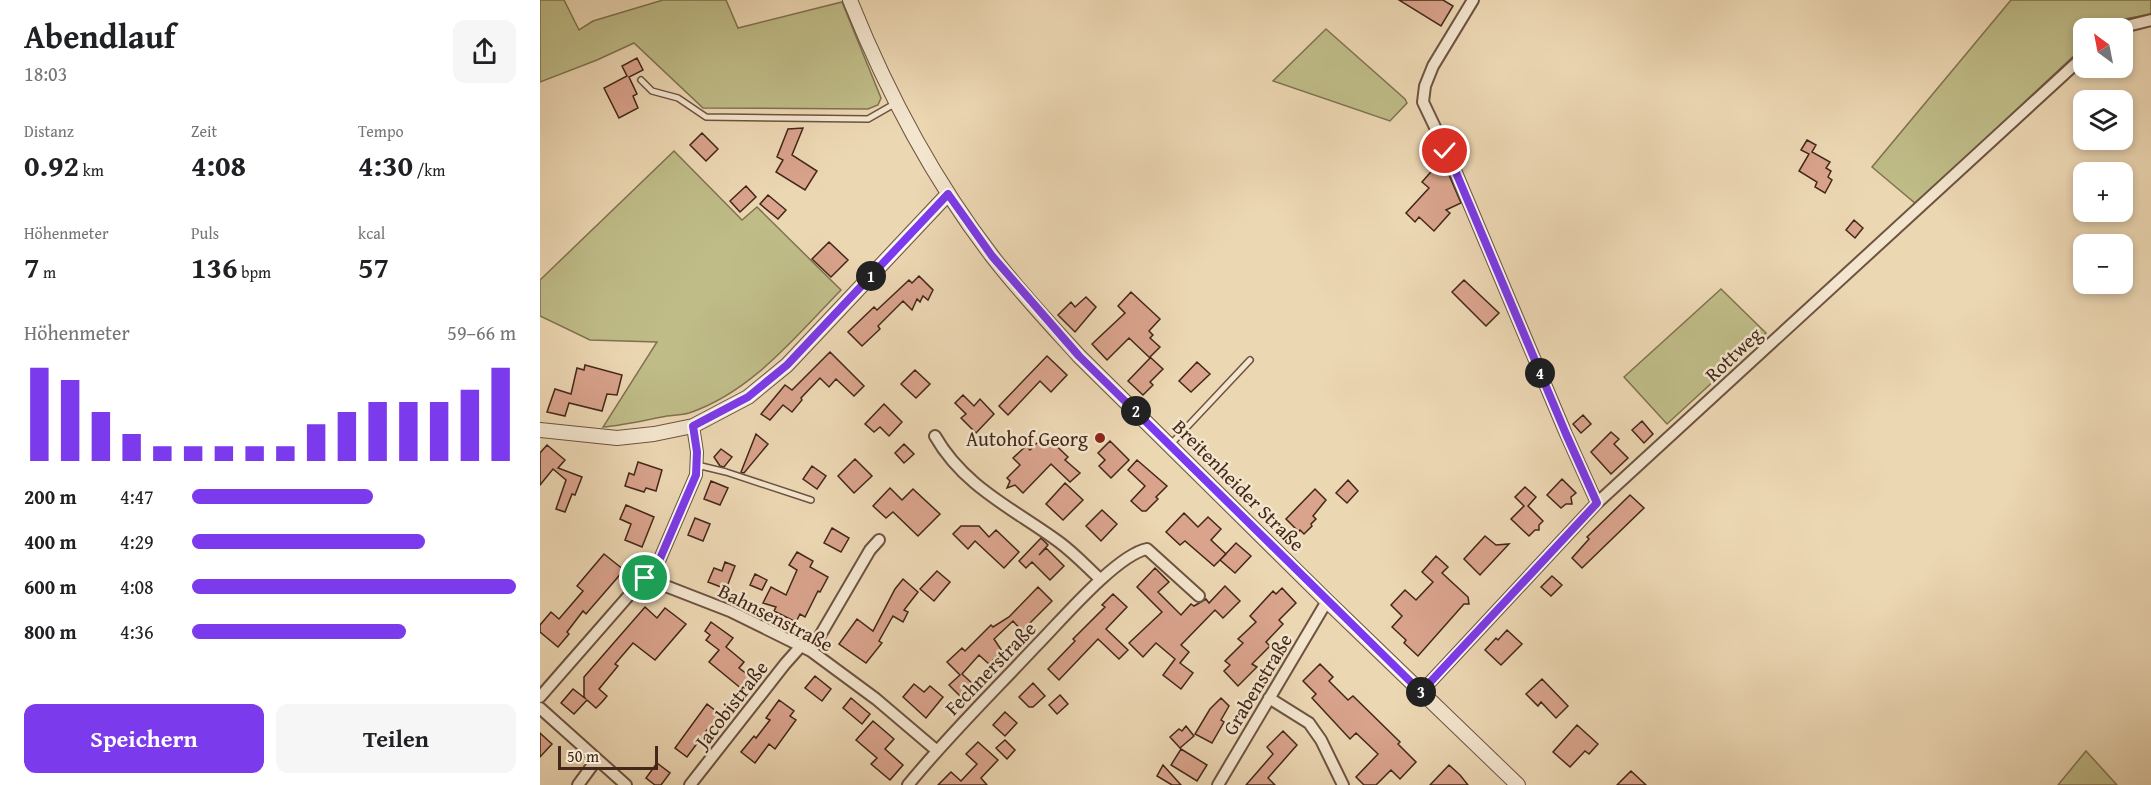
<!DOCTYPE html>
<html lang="de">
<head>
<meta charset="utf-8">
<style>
  body { margin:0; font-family:"Gentium Book Plus",serif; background:#f6f6f6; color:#202124; height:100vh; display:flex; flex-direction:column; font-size:22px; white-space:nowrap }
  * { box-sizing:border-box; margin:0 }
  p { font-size:20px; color:#757577 }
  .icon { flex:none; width:33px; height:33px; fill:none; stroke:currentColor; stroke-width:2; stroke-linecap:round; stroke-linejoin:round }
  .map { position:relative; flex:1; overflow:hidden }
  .side { display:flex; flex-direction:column; background:#fff; width:540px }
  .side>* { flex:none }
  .needle { width:39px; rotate:328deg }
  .controls { position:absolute; left:1533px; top:18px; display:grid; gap:12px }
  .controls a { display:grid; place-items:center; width:60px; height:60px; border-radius:12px; background:#fff; box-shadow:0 3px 9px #0003; font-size:30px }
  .scale { position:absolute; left:18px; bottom:15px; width:100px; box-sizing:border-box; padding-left:6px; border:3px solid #432719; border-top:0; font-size:16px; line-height:21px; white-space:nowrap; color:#432719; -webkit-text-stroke:4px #f3e5ce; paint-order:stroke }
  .pin { position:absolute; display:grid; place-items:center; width:51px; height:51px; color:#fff; margin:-26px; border:3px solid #fff; border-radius:50%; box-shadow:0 2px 6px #0007 }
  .km { position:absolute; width:30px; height:30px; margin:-15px; border-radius:50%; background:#222; color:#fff; font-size:16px; line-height:30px; text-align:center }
  .round { display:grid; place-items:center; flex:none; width:63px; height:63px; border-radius:12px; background:#f6f6f6 }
  .head { display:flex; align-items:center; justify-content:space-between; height:102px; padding:0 24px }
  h1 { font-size:33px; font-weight:700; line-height:45px }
  .figures { display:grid; grid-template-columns:repeat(3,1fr); gap:9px; height:102px; padding:6px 24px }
  .figures div { display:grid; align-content:center }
  .figures b { font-size:30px; font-weight:700 }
  .figures small { font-size:16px; font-weight:400 }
  .figures p { font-size:16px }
  .chart { height:168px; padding:12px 24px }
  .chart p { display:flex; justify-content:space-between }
  .chart svg { width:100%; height:108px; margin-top:6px; stroke:#7c3aed; stroke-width:6 }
  .action { display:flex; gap:12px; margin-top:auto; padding:12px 24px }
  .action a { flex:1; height:69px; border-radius:12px; background:#7c3aed; color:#fff; font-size:24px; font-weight:700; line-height:69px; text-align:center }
  .action a+a { background:#f6f6f6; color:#202124 }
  ul { padding:0 24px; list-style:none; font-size:20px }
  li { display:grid; grid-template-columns:96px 72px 1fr; align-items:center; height:45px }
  li i { height:15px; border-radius:8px; background:#7c3aed }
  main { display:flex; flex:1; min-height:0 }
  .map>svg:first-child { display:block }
  .green { fill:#bfbc88; stroke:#817250; stroke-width:1.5 }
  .building { fill:#d9a38c; stroke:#432719; stroke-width:1.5 }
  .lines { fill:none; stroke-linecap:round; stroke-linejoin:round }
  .service-casing { stroke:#6d5340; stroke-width:8 }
  .minor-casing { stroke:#6d5340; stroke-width:14 }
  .tertiary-casing { stroke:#6d5340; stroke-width:16 }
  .service { stroke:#f3e5ce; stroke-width:5 }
  .minor { stroke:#f3e5ce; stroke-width:10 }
  .tertiary { stroke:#f3e5ce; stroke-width:14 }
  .route-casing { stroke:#fff; stroke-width:12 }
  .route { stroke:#7c3aed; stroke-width:8 }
  .poi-dot { fill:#8f2418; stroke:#f3e5ce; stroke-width:2 }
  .labels { text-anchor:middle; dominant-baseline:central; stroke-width:5; stroke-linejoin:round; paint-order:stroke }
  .street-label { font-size:20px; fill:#432719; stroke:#f3e5ce }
  .poi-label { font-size:20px; fill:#432719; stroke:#f3e5ce; text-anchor:end }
</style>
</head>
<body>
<main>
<section class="side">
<div class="head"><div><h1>Abendlauf</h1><p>18:03</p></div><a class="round"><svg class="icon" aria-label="share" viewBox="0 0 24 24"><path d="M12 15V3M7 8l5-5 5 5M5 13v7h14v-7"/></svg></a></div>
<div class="figures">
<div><p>Distanz</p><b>0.92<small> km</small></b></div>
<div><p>Zeit</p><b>4:08</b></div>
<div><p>Tempo</p><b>4:30<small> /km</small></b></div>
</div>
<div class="figures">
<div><p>Höhenmeter</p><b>7<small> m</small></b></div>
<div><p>Puls</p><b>136<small> bpm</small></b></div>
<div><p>kcal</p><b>57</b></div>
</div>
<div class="chart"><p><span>Höhenmeter</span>59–66 m</p>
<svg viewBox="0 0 160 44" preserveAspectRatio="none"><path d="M5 44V6M15 44V11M25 44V24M35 44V33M45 44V38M55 44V38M65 44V38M75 44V38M85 44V38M95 44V29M105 44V24M115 44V20M125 44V20M135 44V20M145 44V15M155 44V6"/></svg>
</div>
<ul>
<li><b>200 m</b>4:47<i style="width:56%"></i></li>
<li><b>400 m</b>4:29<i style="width:72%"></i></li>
<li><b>600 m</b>4:08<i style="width:100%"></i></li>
<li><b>800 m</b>4:36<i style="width:66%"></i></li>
</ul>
<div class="action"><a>Speichern</a><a>Teilen</a></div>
</section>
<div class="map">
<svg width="1611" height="785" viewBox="0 0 1611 785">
  <rect width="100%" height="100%" fill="#ecd7b3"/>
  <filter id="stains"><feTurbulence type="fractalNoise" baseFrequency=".00333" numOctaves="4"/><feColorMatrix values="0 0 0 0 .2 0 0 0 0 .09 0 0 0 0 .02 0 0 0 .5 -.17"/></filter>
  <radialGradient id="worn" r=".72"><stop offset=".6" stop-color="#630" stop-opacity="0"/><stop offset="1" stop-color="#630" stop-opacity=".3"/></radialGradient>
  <path class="green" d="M0,0H24L39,30L53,21L123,0H186L198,28L302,2L341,98L338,105L328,109L163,108L94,43L57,60L0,82Z
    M1471,0H1611V14L1574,21L1560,28H1544L1543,46L1541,49L1376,204L1332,167Z
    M786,29L865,99L867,103L850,121L733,81Z
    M134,151L202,220L217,207L301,290C257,335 212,392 149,413C142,415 134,415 127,416C105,420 85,425 63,427L117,342L50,340L0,316V280Z
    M1181,289L1226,333L1127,424L1084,377Z
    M1546,751L1577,785H1518Z"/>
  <path class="building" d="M859,0H903L913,6L901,26Z
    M97,58L103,70L89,77L97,94L93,96L98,108L79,118L64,88L87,76L82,66Z
    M263,128L252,155L277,171L265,190L236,172L243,160L237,157L248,129Z
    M162,133L178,149L166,161L150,145Z
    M1267,140L1276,145L1272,152L1290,162L1286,168L1291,171L1288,177L1292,180L1285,193L1275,187L1277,182L1259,171L1269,154L1261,150Z
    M897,165L909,175L921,203L906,210L910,213L894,231L879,217L875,222L866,213L889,188L882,182Z
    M206,186L216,197L200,212L190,201Z
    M228,195L246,210L238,219L220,204Z
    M1314,220L1323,228L1315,238L1306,230Z
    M289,242L308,260L291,277L272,259Z
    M379,276L393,290L388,300L383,296L380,302L377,299L372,310L363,301L338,326L340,329L322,346L308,332L334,307L337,310L369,280L372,283Z
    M924,280L959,313L946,326L912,292Z
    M591,292L620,319L609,331L613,335L610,338L620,347L610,357L623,369L610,382L613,385L603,395L588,381L610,358L589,338L567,360L552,344L585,313L578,306Z
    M546,297L556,307L535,332L518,315L531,302L535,307Z
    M290,352L324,386L314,396L296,379L289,387L280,378L261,398L262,400L252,412L243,405L230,420L221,414L245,385L252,390Z
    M507,356L527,375L511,392L500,381L468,415L459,406Z
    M657,362L670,374L651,392L639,381Z
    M45,365L82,375L77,395L67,394L62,411L29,403L25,416L7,412L15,389L31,394L37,368L44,370Z
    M375,370L390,384L376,398L361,384Z
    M423,395L434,406L440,399L454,414L436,433L421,418L426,414L415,403Z
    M344,404L362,422L349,436L340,427L334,432L325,424Z
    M1043,415L1051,424L1041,433L1033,424Z
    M1102,421L1113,434L1104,443L1092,430Z
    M1071,432L1079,439L1074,444L1088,458L1071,474L1051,452Z
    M216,434L228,444L204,473L201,472Z
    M505,435L528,457L525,460L540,473L530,482L511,464L483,493L475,485L467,488L470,481L467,478L480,465L473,458L486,446L490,450Z
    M570,441L589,460L571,478L559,466L565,460L558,453Z
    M364,444L374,454L364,463L355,453Z
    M7,445L25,460L18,468L42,477L35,495L32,494L25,512L16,509L26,480L13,469L0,485V453Z
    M181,449L192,457L184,467L180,466L174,457Z
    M315,459L332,476L314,493L298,476Z
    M597,460L627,486L616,497L618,499L606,511H602L591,501L605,486L588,470Z
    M98,462L122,470L116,491L106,488L104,492L85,486L89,473L94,475Z
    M272,466L286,476L277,489L263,479Z
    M1022,479L1036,493L1031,497L1032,504H1026L1021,508L1007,495Z
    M808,480L818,491L807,503L796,493Z
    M171,481L188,488L180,505L164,499Z
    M525,483L543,500L523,520L506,504Z
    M985,487L996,497L988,506L1003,521L999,525V530H995L989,536L971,519L984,506L975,497Z
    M350,488L362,500L373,489L400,514L378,536L353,512L346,518L333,506Z
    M775,489L786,500L773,516L776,519L771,524L772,526L764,534L760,530L759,532L746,519Z
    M1090,495L1104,508L1042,568L1032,558L1049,539L1047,537Z
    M86,505L114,517L102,547L85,540L91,524L80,519Z
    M562,510L577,524L561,541L546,526Z
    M644,513L658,527L668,517L681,529L671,540L686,554L674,566L645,541L640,545L626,532Z
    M155,518L170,524L163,541L148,535Z
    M421,526H439L449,537L456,530L479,552L464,568L435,541L428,549L413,534Z
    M292,528L309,538L301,552L284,543Z
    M945,536L956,545L969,544L940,575L924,559Z
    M501,538L508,545L499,555L506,548L524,566L510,580L492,562L486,568L479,561Z
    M696,543L711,556L695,573L680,560Z
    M257,552L273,561L270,567L288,577L280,592L278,591L265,617L260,614L256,622L234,611L236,607L223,603L231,587L246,595L257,570L249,565Z
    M64,554L84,570L46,614L43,611L27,632L29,634L18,647L0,632V625L11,612L19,619L43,591L37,586Z
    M896,556L908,567L902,573L928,597L929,604H924L878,656L864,643L866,640L852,627L862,616L851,605L865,590L876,600L893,582L882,572Z
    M185,562L195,566L186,589L168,582L174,568L182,571Z
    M615,568L629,582L618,592L641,615L651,604L654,606L666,599L669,603L685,586L700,601L683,618L675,610L641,645L649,652L640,663L653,673L641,689L623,675L635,659L616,643L603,657L589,643L622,612L597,587Z
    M397,571L410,582L394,601L380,589Z
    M215,574L227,580L222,590L210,585Z
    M1012,576L1022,585L1011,596L1001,587Z
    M363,579L378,592L364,610L368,612L363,622L353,616L339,641L342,643L326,663L299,644L317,619L333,631L355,589Z
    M498,587L512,601L482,631L473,621L454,639L462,651L449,664L439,655L422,674L433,684L421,697L409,685L420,675L407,662L422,648L425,651L451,625L453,627L469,617Z
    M742,588L756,603L739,620L743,624L726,642L730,646L712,664L717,667L698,686L684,671L690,665L685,661L703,643L698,639L716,622L710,616L733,591L736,594Z
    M573,594L587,607L566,629L588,650L579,659L558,639L519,680L508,669L535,641L533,639L565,607L562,605Z
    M105,607L117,618L125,608L146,624L115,660L93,643L75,664L78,666L59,689L67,696L62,702L56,708L47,700L34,714L21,703L33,689L46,699L44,697V677Z
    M171,622L193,638L186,647L204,662L199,668L212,678L203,690L169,662L179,650L166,640L170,635L165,631Z
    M967,630L982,644L961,665L945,650L956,638L958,640Z
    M780,664L793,677L789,681L808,700L813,696L860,742L858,744L876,762L860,779L851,770L836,785H824L816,777L838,754L816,733L810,739L772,698L776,694L763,681Z
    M275,676L291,689L282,701L265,688Z
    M1002,679L1028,706L1016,718L1001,702L998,706L986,694Z
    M493,683L505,696L493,707H489L479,697Z
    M374,684L384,692L390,686L403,697L386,718L363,697Z
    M520,695L528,704L517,714L509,705Z
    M311,698L330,714L322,724L303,708Z
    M681,698L689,706L681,720L684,722L672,743L655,734L670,709Z
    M239,700L254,711L250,716L256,720L235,749L229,744L215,763L201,752L214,736L216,738L230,720L226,718Z
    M167,704L181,715L169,731L167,730L147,757L135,748Z
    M465,712L477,723L465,736L453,725Z
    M333,721L354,739L345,749L363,765L350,780L331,764L337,758L316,740Z
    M1037,725L1058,744L1049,754L1045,751L1030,767L1013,752Z
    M646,726L654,736L640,748L630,737L639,729L642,731Z
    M743,731L757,745L728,778L735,785H706L733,754L727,747Z
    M0,733L12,744L0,757Z
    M465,740L475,750L467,759L456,748Z
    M438,742L458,760L441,778L447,785H398L411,772L421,781L437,764L426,754Z
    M641,749L667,765L657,781L631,765Z
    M117,763L130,773L121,785H115L106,778Z
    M623,765L641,785H632L617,776Z
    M909,765L920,775L928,785H890Z
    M1091,771L1106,785H1077Z"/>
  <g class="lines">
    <defs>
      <path id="service" d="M101,80L112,91L138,98L166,117L328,119L356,103
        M631,444L710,360
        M157,465L186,472L271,500"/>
      <path id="minor" d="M933,0L893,66L885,86L883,102L912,163L1026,434L1057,503
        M1579,28L1611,20
        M395,436C424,487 474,509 519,542C534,553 547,567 560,579
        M105,578L190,611L271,651L336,699L396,750
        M271,651L330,550L339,540
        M881,692L1057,503L1544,56
        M0,697L119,561L156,475L157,452L153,426
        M729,698L769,723L781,740L803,785
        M0,708L86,785
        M38,785L57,759
        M150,785L245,664L261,646
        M368,785C407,737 452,693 495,647C519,623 576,555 607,549L659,596
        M678,785L787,601"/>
      <path id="tertiary" d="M310,0C346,90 392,178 452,256C479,291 509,323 539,356L787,601L978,785
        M0,430L77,438L114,434L153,426L208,397L247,365L408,194"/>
    </defs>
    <use href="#service" class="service-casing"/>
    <use href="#minor" class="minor-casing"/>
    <use href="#tertiary" class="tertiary-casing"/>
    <use href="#service" class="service"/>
    <use href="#minor" class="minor"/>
    <use href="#tertiary" class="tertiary"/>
  </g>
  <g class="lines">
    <defs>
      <path id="route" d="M105,578L119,561L156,475L157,452L153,426L208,397L247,365L408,194L452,256L539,356L881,692L1057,503L1026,434L912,163L905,151"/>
    </defs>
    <use href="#route" class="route-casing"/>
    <use href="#route" class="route"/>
  </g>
  <circle class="poi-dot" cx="560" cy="438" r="6"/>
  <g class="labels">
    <g class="street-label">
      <text transform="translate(1193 354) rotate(-43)">Rottweg</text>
      <text transform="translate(699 485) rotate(45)">Breitenheider Straße</text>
      <text transform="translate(236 617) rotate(27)">Bahnsenstraße</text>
      <text transform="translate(450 668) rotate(-46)">Fechnerstraße</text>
      <text transform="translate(717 684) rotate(-59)">Grabenstraße</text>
      <text transform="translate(191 704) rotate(-52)">Jacobistraße</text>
    </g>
    <g class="poi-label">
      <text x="548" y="438">Autohof Georg</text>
    </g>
  </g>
  <rect width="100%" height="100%" filter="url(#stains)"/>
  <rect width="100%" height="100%" fill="url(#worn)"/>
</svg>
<div class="controls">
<a><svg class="needle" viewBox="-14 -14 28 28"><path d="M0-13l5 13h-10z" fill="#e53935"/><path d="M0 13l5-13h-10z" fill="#757577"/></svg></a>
<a><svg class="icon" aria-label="layers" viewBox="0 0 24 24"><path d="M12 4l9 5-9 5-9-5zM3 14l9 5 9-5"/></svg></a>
<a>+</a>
<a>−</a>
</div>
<div class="scale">50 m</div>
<div class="pin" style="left:105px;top:578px;background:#1e9e55"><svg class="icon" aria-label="arrive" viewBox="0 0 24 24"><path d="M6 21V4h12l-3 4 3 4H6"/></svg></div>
<div class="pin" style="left:905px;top:151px;background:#d93025"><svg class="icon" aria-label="check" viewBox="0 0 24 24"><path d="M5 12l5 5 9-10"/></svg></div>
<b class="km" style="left:331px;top:276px">1</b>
<b class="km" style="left:596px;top:411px">2</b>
<b class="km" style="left:881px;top:692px">3</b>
<b class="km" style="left:1000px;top:373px">4</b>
</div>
</main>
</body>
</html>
